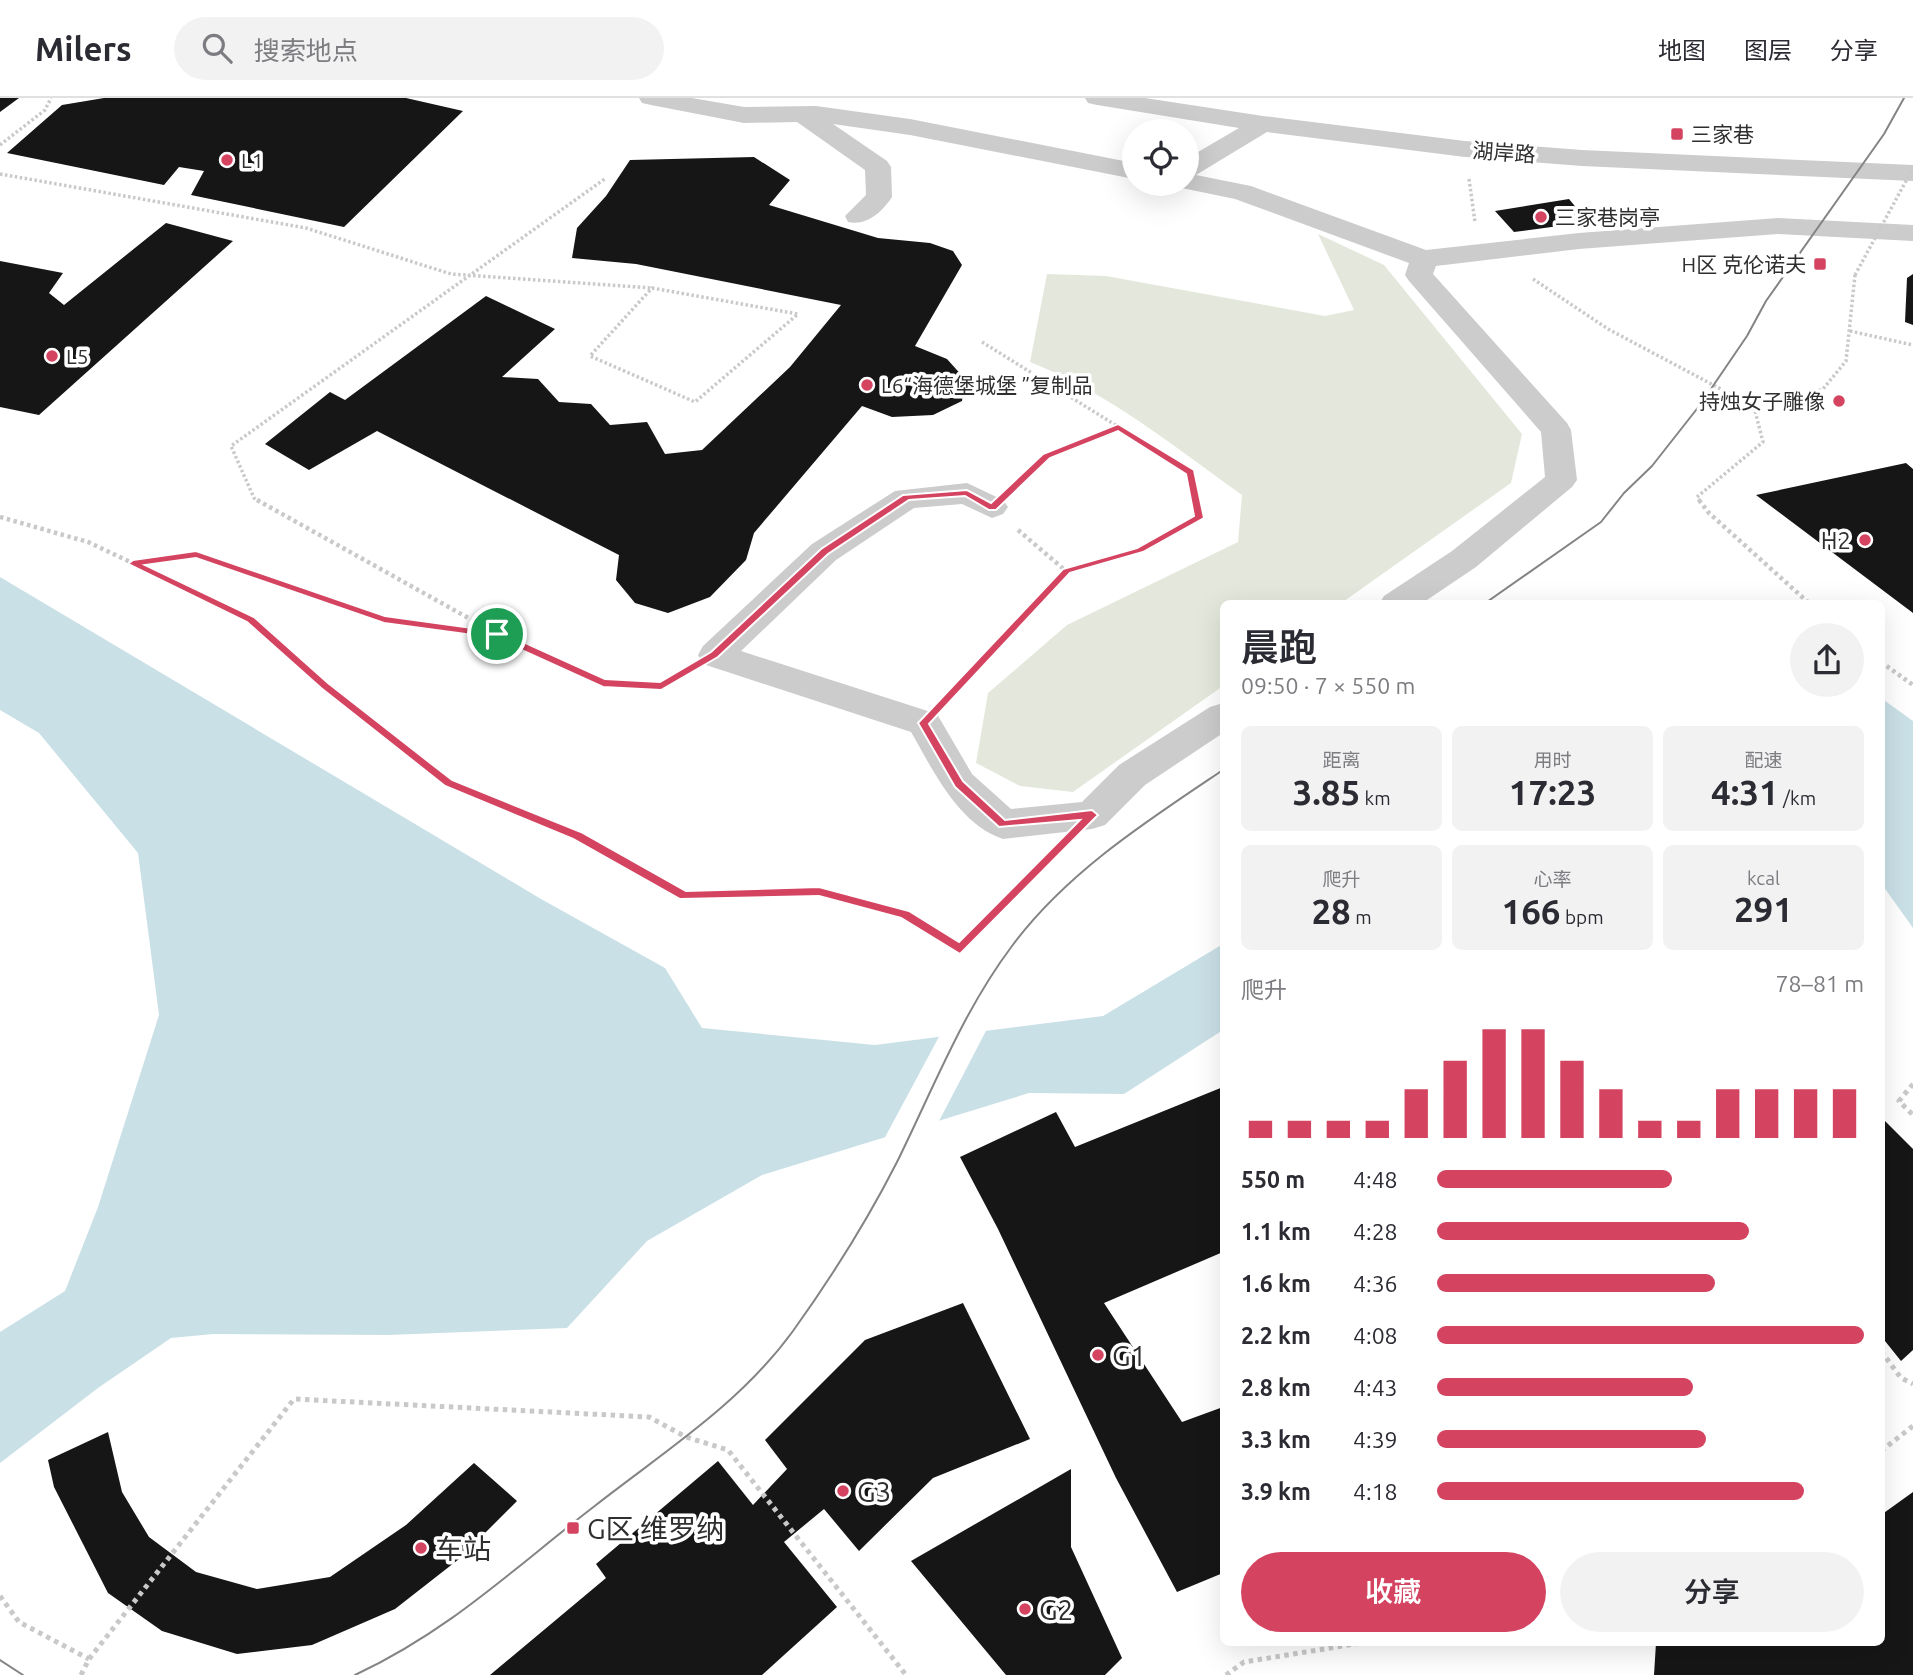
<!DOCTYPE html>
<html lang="zh">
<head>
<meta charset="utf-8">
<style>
  body { margin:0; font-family:Ubuntu,"Noto Sans SC",sans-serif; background:#f2f2f3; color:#2b2b33; height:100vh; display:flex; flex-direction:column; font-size:26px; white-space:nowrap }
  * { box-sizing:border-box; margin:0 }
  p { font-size:23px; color:#7c7c81 }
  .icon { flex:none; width:38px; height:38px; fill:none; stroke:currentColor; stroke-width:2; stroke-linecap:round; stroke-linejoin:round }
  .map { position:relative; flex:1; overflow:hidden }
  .sheet { position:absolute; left:1220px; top:502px; width:665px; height:1046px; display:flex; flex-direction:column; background:#fff; border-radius:10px; box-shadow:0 7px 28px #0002 }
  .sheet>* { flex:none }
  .fabs { position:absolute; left:1122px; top:21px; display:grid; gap:14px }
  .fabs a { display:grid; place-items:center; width:77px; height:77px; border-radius:50%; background:#fff; box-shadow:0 7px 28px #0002; font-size:35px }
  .pin { position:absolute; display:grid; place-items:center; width:60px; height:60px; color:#fff; margin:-30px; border:4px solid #fff; border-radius:50%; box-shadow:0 2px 7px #0007 }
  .round { display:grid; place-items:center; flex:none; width:74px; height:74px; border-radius:37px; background:#f2f2f3 }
  .head { display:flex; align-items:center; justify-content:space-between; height:119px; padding:0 21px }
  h1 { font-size:38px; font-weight:600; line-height:52px }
  .stats { display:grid; grid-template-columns:repeat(3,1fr); gap:10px; height:119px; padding:7px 21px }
  .stats div { display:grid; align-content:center; border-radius:10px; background:#f2f2f3; text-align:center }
  .stats b { font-size:35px; font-weight:600 }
  .stats small { font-size:19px; font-weight:400 }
  .stats p { font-size:19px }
  .chart { height:196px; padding:14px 21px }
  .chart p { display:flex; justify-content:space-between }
  .chart svg { width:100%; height:126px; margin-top:7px; stroke:#d44461; stroke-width:6 }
  .primary-button { display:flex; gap:14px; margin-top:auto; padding:14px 21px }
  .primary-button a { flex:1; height:80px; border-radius:42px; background:#d44461; color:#fff; font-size:28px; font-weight:600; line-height:80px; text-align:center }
  .primary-button a+a { background:#f2f2f3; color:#2b2b33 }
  ul { padding:0 21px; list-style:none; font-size:23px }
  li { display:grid; grid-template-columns:112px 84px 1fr; align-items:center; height:52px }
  li i { height:18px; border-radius:9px; background:#d44461 }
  header { display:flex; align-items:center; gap:42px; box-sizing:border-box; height:98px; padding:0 35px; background:#fff; border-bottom:2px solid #e1e1e2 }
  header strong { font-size:33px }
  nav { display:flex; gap:38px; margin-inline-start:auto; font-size:24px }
  .search { width:490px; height:63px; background:#f2f2f3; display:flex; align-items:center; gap:18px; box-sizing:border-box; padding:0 24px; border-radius:38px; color:#7c7c81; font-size:26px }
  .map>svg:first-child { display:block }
  .green { fill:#e4e8dc }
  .water { fill:#cae0e7 }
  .pier { fill:#fff }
  .building { fill:#161616 }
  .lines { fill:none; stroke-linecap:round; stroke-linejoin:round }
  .path-far2 { stroke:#c9c9c9; stroke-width:3.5; stroke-dasharray:2.5 2.5; stroke-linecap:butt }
  .path-far1 { stroke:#c9c9c9; stroke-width:4.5; stroke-dasharray:3.5 3.5; stroke-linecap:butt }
  .path { stroke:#c9c9c9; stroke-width:5; stroke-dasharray:4.5 4.5; stroke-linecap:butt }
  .minor { fill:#ccc; fill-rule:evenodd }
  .tram { stroke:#848484; stroke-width:2 }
  .path-bridge { stroke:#c9c9c9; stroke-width:3.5; stroke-dasharray:2.5 2.5; stroke-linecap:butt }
  .route { fill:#d44461; stroke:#fff; stroke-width:2; fill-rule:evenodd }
  .poi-dot { fill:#d44461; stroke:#fff; stroke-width:2.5 }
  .labels { text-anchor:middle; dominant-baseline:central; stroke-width:7; stroke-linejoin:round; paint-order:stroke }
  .far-poi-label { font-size:21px; fill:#2f2f2f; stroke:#fff; text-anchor:start }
  .far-street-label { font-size:21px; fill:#2f2f2f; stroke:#fff }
  .poi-label { font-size:24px; fill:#2f2f2f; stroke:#fff; text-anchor:end }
  .near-poi-label { font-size:28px; fill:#2f2f2f; stroke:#fff; text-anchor:start }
</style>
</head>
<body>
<header>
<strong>Milers</strong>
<div class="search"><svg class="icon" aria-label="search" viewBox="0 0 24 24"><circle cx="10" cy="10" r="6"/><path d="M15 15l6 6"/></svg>搜索地点</div>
<nav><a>地图</a><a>图层</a><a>分享</a></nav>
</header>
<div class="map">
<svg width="1913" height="1577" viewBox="0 0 1913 1577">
  <rect width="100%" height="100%" fill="#fff"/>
  <path class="green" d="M1318,136L1384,167L1522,336L1511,385L1340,506H1223V588L1073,694L1020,688L976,665L988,595L1067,527L1238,444L1242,397C1175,349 1107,294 1030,264L1047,176L1106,178L1325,218L1354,212Z"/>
  <path class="water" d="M0,479L541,801L665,870L702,930L875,947L1103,918L1223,846V932L1124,996L1029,995L762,1077L647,1143L567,1230L388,1237L213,1236L171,1240L98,1290L0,1365V1234L65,1193L98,1109L159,917L138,755L39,635L0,612Z
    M1881,600L1913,623V830L1881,785Z"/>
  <path class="pier" d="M988,929L937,1027L883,1043L941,935Z"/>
  <path class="building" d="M0,0H19L0,14Z
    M104,0H406L463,13L344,129L191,97L204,73L179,69L164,87L7,55L62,7Z
    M754,59L790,82L769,107L878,140L930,145L953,153L962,167L915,248L947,261L965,281L962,303L933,317L892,319L862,308L754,435L746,462L710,499L668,515L635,505L616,482L619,457L377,333L309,372L265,346L330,294L345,302L486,198L555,231L502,279L538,281L559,304L591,306L610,327L647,324L665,356L702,352L790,269L841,207L636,166L572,160L577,130L606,98L630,62Z
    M1569,101L1588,124L1514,134L1495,113Z
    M166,125L233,143L39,317L0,309V163L63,175L49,195L64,207Z
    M1913,176V227L1905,224L1907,180Z
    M1906,365L1913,371V515L1756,397Z
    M1223,989V1154L1104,1205L1182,1324L1223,1309V1475L1177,1494L1116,1380L998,1131L960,1059L1056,1014L1075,1049Z
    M1881,1019L1913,1051V1252L1901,1263L1881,1238Z
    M963,1205L1030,1341L933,1380L859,1453L824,1411L784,1444L837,1509L762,1577H490L606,1480L596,1466L718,1363L753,1407L787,1371L765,1342L865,1242Z
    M108,1334L122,1394L149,1439L196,1474L257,1491L330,1479L406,1427L474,1365L517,1403L459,1461L395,1511L312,1547L237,1556L162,1533L108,1495L54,1389L48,1362Z
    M1071,1371V1449L1122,1560L1105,1577H1006L911,1463Z
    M1913,1394V1577H1654L1656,1545H1881V1417Z"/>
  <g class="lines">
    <path class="path-far2" d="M0,47L45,12L51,0
      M0,76L306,130L451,176L652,190
      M1469,81L1475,124
      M1533,181L1608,231L1732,297L1781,305L1823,291L1846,263L1855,177
      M652,190L798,216L695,304L590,258Z
      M1850,233L1913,247
      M982,244L1191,374L1196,403
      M1017,386L1047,358L1118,330
      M260,403L254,400L231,348L606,80
      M1700,403L1697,399L1763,344L1752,301"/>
    <path class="path-far1" d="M257,402L497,536L603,585L661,588L684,575
      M1699,402L1709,415L1810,506
      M0,419L88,444L251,521L325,587L448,685L577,738L684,798L819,793L905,816L960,851L1049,760
      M1018,432L1066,473
      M136,465L196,457L384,522L493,536
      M1881,564L1913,587
      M949,598L1066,473L1140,452L1199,420L1196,402"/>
    <path class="path" d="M1913,986L1899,1003L1913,1017
      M1881,1253L1901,1280L1913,1286
      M1881,1353L1913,1328
      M0,1498L19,1524L89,1561
      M81,1577L89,1561L294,1301L649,1319L686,1339L728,1352L906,1577
      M1226,1577L1244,1564L1361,1545"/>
    <path class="minor" d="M639,0H692L744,9L816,8L910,21L1134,65V81L910,37L833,26L887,63L891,69L892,99C882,114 867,128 848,124L845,118L866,97L865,72L797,24L744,25L651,7L642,5Z
      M1085,0H1145L1263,18L1465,43L1582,52L1913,67V83L1582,68L1465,59L1267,34L1196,77L1251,88L1426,152L1579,135L1778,120L1913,127V143L1778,136L1579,151L1436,168L1433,176L1567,325L1571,332L1577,382L1572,389L1476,469L1421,506H1379L1384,498L1452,453L1545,379L1541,334L1409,183L1405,177L1409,165L1235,101L1177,89L1175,86H1186V61L1239,30L1097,7L1088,5Z
      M967,385L1003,402L1008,409L1003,416L992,420L962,406L914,410L836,462L741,553L937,616L972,676L1011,711L1082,704L1119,667L1210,609L1223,605V635L1145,687L1105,727L1092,731L1003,741C958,726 933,672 911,634L703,566L698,557L703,548L812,446L895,393Z"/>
    <path class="tram" d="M1484,506L1601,424L1624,395L1652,368L1700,307L1747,238L1766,203L1884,36L1904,0
      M0,1562L23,1577
      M355,1577C451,1532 514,1470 596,1407C665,1353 740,1306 793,1233C831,1180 867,1123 897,1064C933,991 963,913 1012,848C1067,774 1147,723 1223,672"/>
    <path class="path-bridge" d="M1855,177L1913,70"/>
  </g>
  <path class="route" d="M1118,326L1194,372L1204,420L1143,454L1070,475L929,626L963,683L1005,722L1092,712L1098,717L960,856L901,820L819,798L680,801L573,741L445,688L321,590L247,524L128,466L133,462L196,453L385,518L501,534L605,581L660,584L711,554L821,451L903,397L967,392L991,405L1043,356ZM1118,333L1186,376L1194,418L1137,450L1063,471L918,625L955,689L999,729L1080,722L959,844L909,813L819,789L686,793L581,734L452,682L328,585L254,519L145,467L196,460L384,525L495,540L603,589L661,592L718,559L828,456L909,402L965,398L989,412H996L1050,360Z"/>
  <g class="poi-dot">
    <rect x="1670" y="29" width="14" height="14" rx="3.5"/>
    <circle cx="227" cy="62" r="7"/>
    <circle cx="1541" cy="119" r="7"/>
    <rect x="1813" y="159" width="14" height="14" rx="3.5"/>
    <circle cx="52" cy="258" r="7"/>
    <circle cx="867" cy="287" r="7"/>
    <circle cx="1839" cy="303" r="7"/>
    <circle cx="1865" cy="442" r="7"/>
    <circle cx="1098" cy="1257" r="7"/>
    <circle cx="843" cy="1393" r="7"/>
    <rect x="566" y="1423" width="14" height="14" rx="3.5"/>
    <circle cx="421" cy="1450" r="7"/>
    <circle cx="1025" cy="1511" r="7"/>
  </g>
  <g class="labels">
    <g class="far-poi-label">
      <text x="1691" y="36">三家巷</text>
      <text x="241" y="62">L1</text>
      <text x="1555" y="119">三家巷岗亭</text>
      <text x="1806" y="166" text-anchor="end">H区 克伦诺夫</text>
      <text x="66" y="258">L5</text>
      <text x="881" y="287">L6“海德堡城堡 ”复制品</text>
      <text x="1825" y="303" text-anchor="end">持烛女子雕像</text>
    </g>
    <g class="far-street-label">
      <text transform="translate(1504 54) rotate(4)">湖岸路</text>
    </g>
    <g class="poi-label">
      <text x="1851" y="442">H2</text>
    </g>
    <g class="near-poi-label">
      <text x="1112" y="1257">G1</text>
      <text x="857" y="1393">G3</text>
      <text x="587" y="1430">G区 维罗纳</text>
      <text x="435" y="1450">车站</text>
      <text x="1039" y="1511">G2</text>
    </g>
  </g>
</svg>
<div class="fabs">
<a><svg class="icon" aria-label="locate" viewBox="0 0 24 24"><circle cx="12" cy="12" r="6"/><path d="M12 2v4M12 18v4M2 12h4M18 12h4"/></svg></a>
</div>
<div class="pin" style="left:497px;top:536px;background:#1e9e55"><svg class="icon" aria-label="arrive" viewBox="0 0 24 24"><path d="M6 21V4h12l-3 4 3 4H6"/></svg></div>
<section class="sheet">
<div class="head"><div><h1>晨跑</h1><p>09:50 · 7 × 550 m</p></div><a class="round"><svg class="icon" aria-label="share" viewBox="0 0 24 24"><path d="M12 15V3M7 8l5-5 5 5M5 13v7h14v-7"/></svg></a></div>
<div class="stats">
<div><p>距离</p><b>3.85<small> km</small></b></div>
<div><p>用时</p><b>17:23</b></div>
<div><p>配速</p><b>4:31<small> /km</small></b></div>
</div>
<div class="stats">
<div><p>爬升</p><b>28<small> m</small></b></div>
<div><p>心率</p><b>166<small> bpm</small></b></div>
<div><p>kcal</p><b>291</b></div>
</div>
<div class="chart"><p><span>爬升</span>78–81 m</p>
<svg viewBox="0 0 160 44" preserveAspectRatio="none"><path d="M5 44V38M15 44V38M25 44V38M35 44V38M45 44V27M55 44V17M65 44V6M75 44V6M85 44V17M95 44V27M105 44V38M115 44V38M125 44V27M135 44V27M145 44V27M155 44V27"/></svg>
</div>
<ul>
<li><b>550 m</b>4:48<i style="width:55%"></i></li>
<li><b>1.1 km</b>4:28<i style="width:73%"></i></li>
<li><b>1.6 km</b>4:36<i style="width:65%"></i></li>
<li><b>2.2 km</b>4:08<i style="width:100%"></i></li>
<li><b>2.8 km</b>4:43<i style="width:60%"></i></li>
<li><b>3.3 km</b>4:39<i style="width:63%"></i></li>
<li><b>3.9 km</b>4:18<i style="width:86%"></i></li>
</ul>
<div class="primary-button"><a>收藏</a><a>分享</a></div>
</section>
</div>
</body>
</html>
